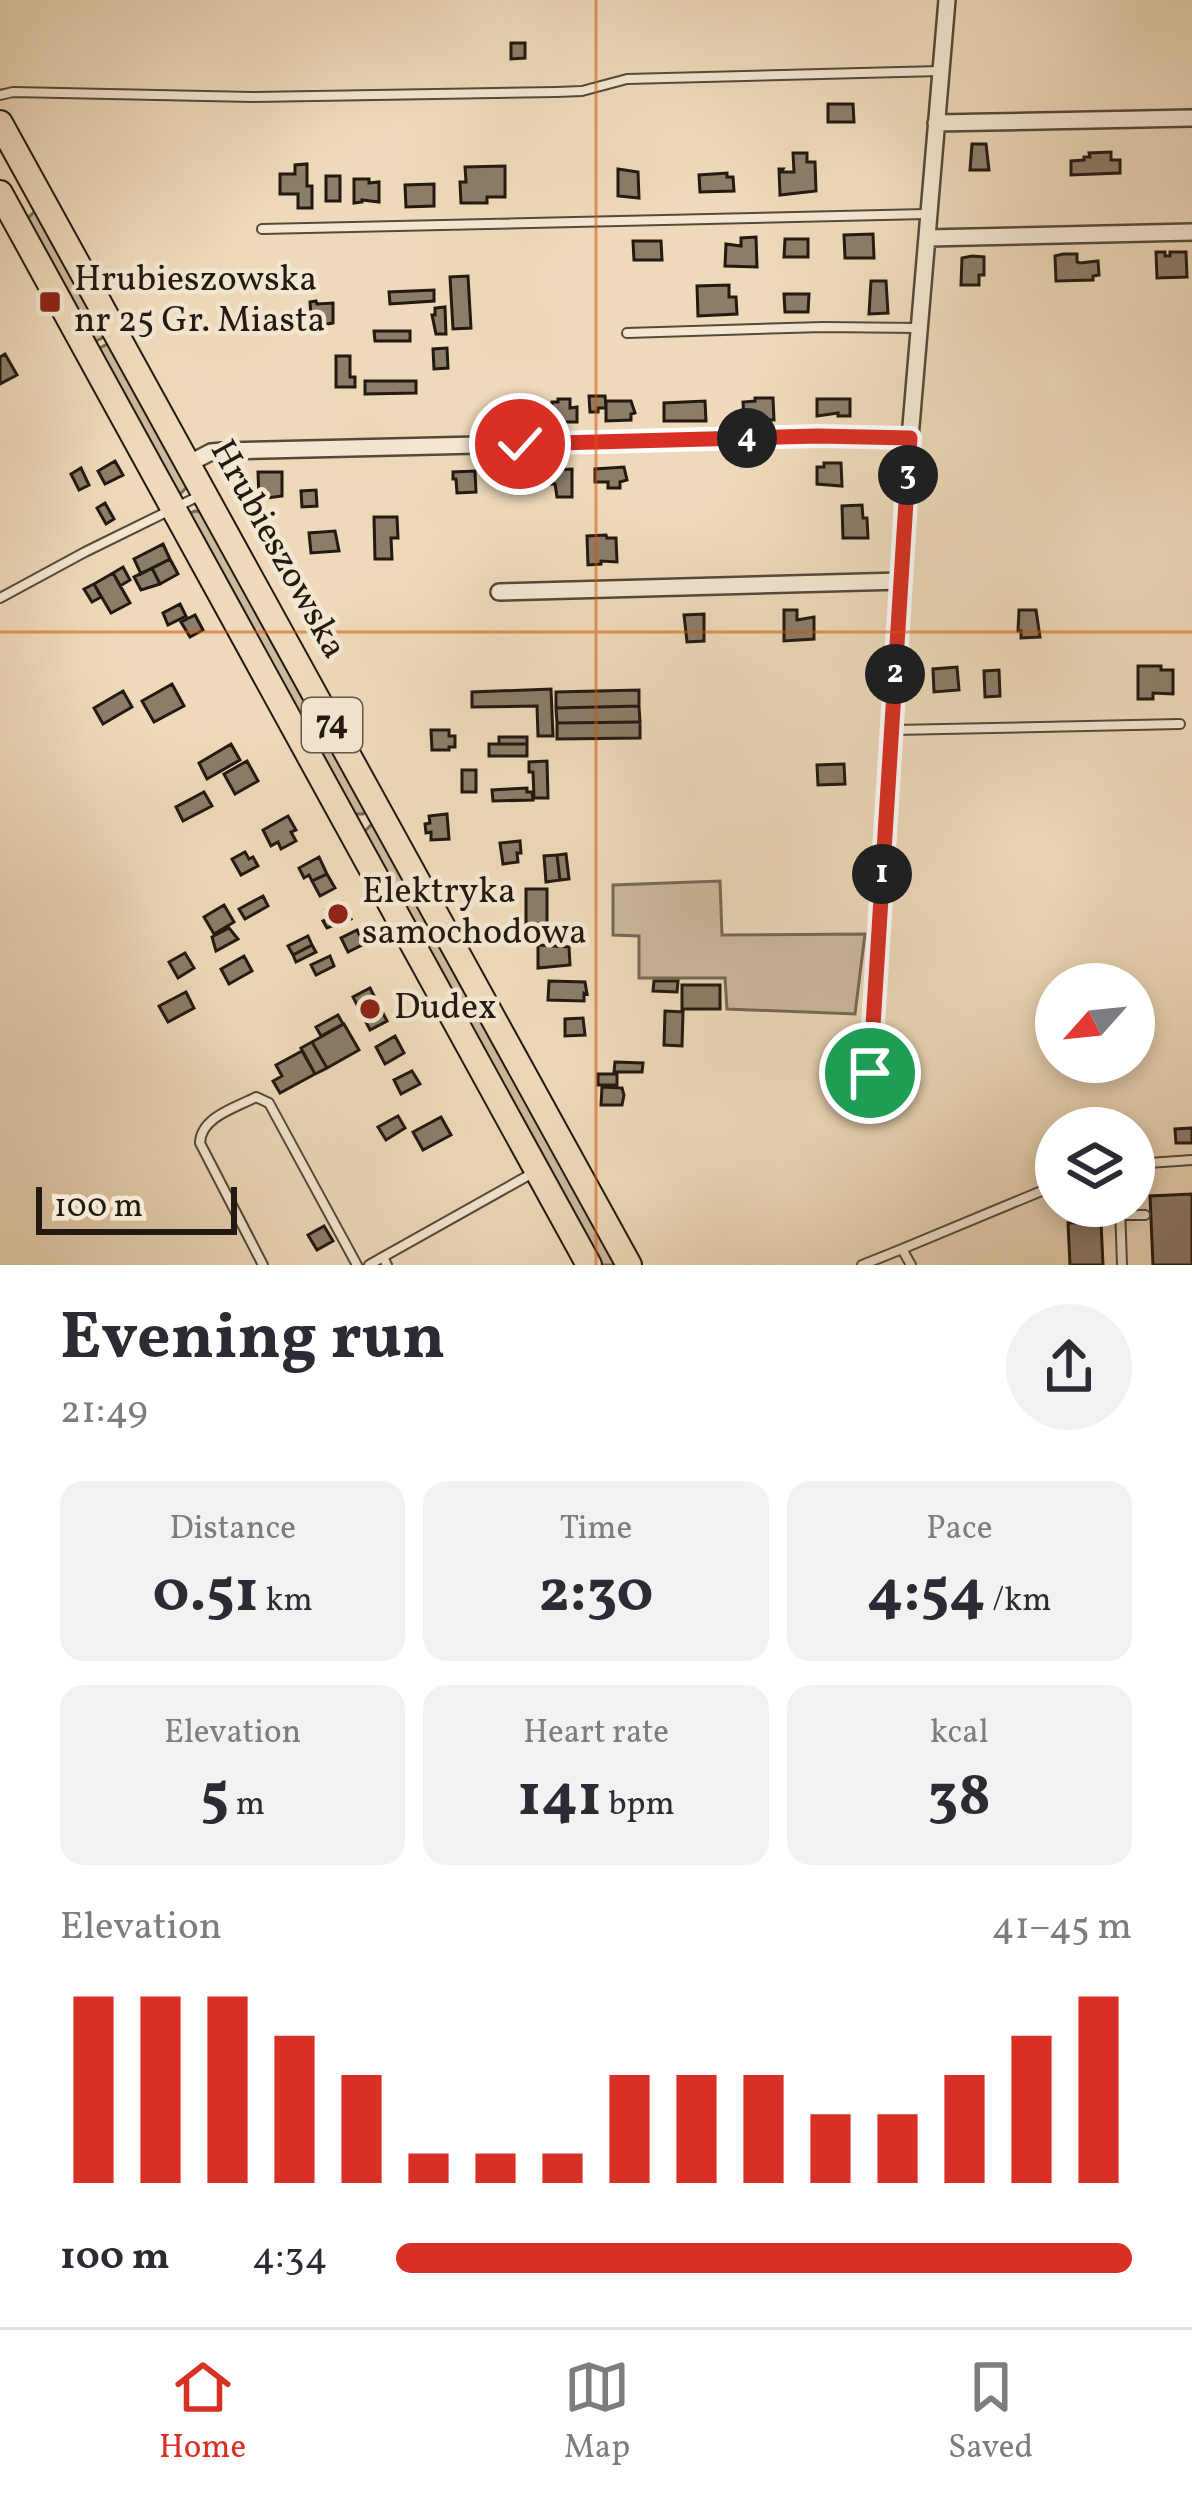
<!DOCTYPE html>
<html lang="en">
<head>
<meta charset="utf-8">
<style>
  body { margin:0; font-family:Vollkorn,serif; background:#f2f2f3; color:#2b2b33; height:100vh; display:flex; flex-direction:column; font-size:45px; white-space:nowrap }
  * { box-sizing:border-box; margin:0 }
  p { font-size:39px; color:#7c7c81 }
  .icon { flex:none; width:66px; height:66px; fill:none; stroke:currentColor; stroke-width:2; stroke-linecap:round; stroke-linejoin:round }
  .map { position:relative; height:1265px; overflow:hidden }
  .panel { display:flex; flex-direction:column; background:#fff; flex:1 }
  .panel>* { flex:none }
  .needle { width:78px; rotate:243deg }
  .tools { position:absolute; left:1035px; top:963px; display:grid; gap:24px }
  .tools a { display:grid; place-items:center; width:120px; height:120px; border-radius:50%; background:#fff; box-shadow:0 6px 18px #0003; font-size:60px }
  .scale { position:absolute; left:36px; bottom:30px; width:201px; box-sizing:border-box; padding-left:12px; border:6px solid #221911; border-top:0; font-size:33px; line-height:42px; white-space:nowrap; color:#221911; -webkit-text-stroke:9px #f4e7d2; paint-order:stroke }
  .pin { position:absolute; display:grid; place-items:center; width:102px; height:102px; color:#fff; margin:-51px; border:6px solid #fff; border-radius:50%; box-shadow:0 3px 12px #0007 }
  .km { position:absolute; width:60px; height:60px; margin:-30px; border-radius:50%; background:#222; color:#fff; font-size:33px; line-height:60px; text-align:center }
  .round { display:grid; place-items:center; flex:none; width:126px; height:126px; border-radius:63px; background:#f2f2f3 }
  .head { display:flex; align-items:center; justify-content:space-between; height:204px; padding:0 60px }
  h1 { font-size:66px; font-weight:700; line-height:90px }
  .stats { display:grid; grid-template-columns:repeat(3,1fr); gap:18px; height:204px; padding:12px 60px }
  .stats div { display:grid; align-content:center; border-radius:24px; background:#f2f2f3; text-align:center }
  .stats b { font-size:60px; font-weight:700 }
  .stats small { font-size:33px; font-weight:400 }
  .stats p { font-size:33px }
  .chart { height:336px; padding:24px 60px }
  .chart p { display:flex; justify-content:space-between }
  .chart svg { width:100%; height:216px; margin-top:12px; stroke:#d93025; stroke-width:6 }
  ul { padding:0 60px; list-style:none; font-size:39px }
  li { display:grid; grid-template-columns:192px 144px 1fr; align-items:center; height:90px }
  li i { height:30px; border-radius:15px; background:#d93025 }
  .tab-bar { display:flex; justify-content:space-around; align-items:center; height:168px; border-top:3px solid #e1e1e2; background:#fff; font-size:33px; color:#7c7c81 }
  .tab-bar a { display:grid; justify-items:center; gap:6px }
  .tab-bar .current { color:#d93025 }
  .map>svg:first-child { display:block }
  .green { fill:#cbb99d; stroke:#766957; stroke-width:3 }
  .building { fill:#8c7d69; stroke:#221911; stroke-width:3 }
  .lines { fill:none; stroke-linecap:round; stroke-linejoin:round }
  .lane-casing { stroke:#55493b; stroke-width:12 }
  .street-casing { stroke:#55493b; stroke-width:20 }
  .primary-casing { stroke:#221911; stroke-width:28 }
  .lane { stroke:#f4e7d2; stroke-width:8 }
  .street { stroke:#f4e7d2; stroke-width:15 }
  .primary { stroke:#eedaba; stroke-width:24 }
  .route-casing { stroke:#fff; stroke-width:24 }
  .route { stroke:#d93025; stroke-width:15 }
  .grid { fill:none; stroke:#d4530c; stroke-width:3; stroke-opacity:0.55 }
  .poi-dot { fill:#8f2418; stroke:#f4e7d2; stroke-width:4.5 }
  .labels { text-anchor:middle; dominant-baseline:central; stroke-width:9; stroke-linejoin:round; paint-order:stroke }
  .shield { fill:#f4e7d2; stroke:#61574b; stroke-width:3 }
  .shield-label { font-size:33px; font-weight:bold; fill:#221911 }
  .poi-label { font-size:36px; fill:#221911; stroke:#f4e7d2; text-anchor:start }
  .street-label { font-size:36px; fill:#221911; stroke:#f4e7d2 }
</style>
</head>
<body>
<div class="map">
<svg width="1192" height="1265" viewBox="0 0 1192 1265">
  <rect width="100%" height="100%" fill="#eedaba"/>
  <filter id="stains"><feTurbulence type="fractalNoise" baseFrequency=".00167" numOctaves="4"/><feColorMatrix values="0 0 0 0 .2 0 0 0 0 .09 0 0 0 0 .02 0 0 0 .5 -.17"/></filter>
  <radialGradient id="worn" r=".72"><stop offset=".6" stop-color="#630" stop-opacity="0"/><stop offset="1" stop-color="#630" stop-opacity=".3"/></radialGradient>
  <path class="green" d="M35,211L41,212L110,334L92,343L26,220Z
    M113,341L190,484L179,495L96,350Z
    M195,511L201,512L368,808L363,814H354L188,514Z
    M372,824L378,825L621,1265H600L364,832Z
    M720,881L722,935L865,934L855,1014L727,1009L725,978H639V936L613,935V885Z"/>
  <path class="building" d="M511,43H525V58L511,59Z
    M828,104H853L854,122H828Z
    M972,144H986L989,170H970Z
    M1111,152V160H1120V173L1071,175V161L1084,160V157H1090L1089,153Z
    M793,153H807V162H815L816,191L780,195L779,169H783L781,172H794Z
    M307,164V186H312V208H298V194H280V174H295V165Z
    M505,166V197H487V203H461L460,182H466L465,167Z
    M618,169L638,172L639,198L618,196Z
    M727,173V177H733L734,191L700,192L699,175Z
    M326,176H340V201H326Z
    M354,179H369V183L379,182V202L362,200V202L354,203Z
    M434,184V206L406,207L405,185Z
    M873,234L874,258H845L844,235Z
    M756,237L757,267L725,266L726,244L741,246V238Z
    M785,239H808V257H784Z
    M633,241H661L662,260H634Z
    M1156,252H1165V256H1170V252H1186L1187,277L1157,278Z
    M1063,254H1077V262L1080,263L1098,261L1099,275L1093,276V280L1056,281L1055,256Z
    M972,256L984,257V275H979V285H961L962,258Z
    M468,276L471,328L453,329L450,277Z
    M871,281H886L888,313L869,314Z
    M729,285V297H736L737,314L698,316L697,286Z
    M434,290V301L390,304L389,292Z
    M784,294H809L808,312H785Z
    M316,301L317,304L333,303V323L312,327L310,302Z
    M445,307L446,334H436L432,315H435V308Z
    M374,331H410V341H375Z
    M447,348L448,368L434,369L433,349Z
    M5,354L17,375L0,384V357Z
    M336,356H350V377H355V387H336Z
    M365,381H416V393L365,394Z
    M589,396H605L606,408H598V412H590Z
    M755,398H773L774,420L744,418L743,402L755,401Z
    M558,399H570V408L577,407V422H559L558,418H552V402H558Z
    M817,399H850V416H838V413L817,416Z
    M606,401H631L635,413L631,414V420L606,421Z
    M705,401L706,421H664V403Z
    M115,461L123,475L105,484L98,471Z
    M824,463H841L842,486L817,484V467H824Z
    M624,467L627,480L620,482V488H608V482H595V469Z
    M81,468L89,485L79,490L71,474Z
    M572,469V497H557L555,484H550V478H554V470Z
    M475,471L476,492L457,493L456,479H453V472Z
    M258,472H282V496L259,499Z
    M316,490L317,506L302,507L301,491Z
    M105,503L114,519L106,524L97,508Z
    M862,505L863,518H867L868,538H843L842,506Z
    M374,517H397L398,538H391L392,559H375Z
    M335,531L339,551L311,553L309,533Z
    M606,535L607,538H616L617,562L601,561V564L588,565L587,536Z
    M163,544L170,559L141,574L134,559Z
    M170,559L178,574L160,584L152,568Z
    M123,567L130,580L120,586L113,573Z
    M152,568L160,584L141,590L134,577Z
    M113,573L130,603L111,613L94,584Z
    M94,584L101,597L92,602L84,589Z
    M180,604L186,616L168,625L163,613Z
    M784,610H797V620L814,617V639L784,641Z
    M1019,610H1036L1040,637L1021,638V631H1018Z
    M704,614V641L687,642L684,615Z
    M195,615L203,630L190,637L181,622Z
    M1138,666H1161V670H1173V694L1153,693V699H1138Z
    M957,667L959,690L934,692L933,669Z
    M999,670L1000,696L985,697L984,671Z
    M172,684L184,706L154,722L142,701Z
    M551,689L553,736H538L537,706L472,707V692Z
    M639,690V706L556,708V692Z
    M123,691L132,707L103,724L94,708Z
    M639,706L640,722L557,723L556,708Z
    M640,722V738L557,739V723Z
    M431,730H449V736H455V747H449V750H432Z
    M499,737H527V744H499Z
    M231,744L240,760L207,779L199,763Z
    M489,744H527V756H489Z
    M247,761L258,781L235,794L224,774Z
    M547,761L548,798H534L533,772H529V762Z
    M844,764L845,784L818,785L817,765Z
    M462,770H476V792H462Z
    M527,788V792H532L533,800L493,801L492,790Z
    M204,792L212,806L183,821L176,807Z
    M447,814L449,839L431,840V832L426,833L425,824L430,823L429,816Z
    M288,816L296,830L291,832L296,841L281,849L278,842L271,846L263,830Z
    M520,841L521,853H517L518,862L503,864L500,843Z
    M245,852L249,859L253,857L258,866L241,875L232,859Z
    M566,854L569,879L560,880L557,855Z
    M557,855L560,880L546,882L544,856Z
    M319,857L327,874L312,881L309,875L304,878L299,868Z
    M327,874L335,888L320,896L312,881Z
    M526,889H547V924H526Z
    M263,896L268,906L245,919L239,909Z
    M342,902L351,919L327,928L323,921L330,918L326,910Z
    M224,905L234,922L214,934L204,917Z
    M229,928L238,939L216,951L212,937Z
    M357,930L364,944L348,952L341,938Z
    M308,936L312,945L293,955L288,946Z
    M312,945L316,952L296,962L293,955Z
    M538,945L569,947L570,965L538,968Z
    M185,953L194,968L178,978L169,962Z
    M244,956L252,971L229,984L221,969Z
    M330,956L334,966L316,975L311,965Z
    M549,981L585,982L587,994L584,993V1001L548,1000Z
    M654,981H678L677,992L653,991Z
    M682,985H720V1009H682Z
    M370,988L387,1021L370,1030L353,997Z
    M186,992L194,1008L168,1022L159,1006Z
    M665,1011L683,1012L682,1046L664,1045Z
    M338,1015L343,1024L321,1036L316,1027Z
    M583,1018L585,1035L565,1036V1019Z
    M344,1024L359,1050L327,1068L312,1042Z
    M395,1036L404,1053L385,1064L376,1047Z
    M312,1042L327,1068L315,1074L301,1048Z
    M302,1051L315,1074L280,1093L273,1081L282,1076L276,1065Z
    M615,1062L643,1063L642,1072H614Z
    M412,1071L420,1084L401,1094L394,1080Z
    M598,1074H617V1085H598Z
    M602,1087L622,1088L624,1095L622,1105H601Z
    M398,1116L405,1128L386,1140L378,1127Z
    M441,1117L451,1135L423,1150L413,1132Z
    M1192,1128V1143H1176L1175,1129Z
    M1192,1194V1265H1153L1150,1196Z
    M1101,1222L1103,1265H1070L1068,1223Z
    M324,1226L333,1241L317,1250L308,1235Z"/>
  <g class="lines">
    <defs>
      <path id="lane" d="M0,95L13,92L253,97L556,92L582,91L627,79L940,71
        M262,229L926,214
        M627,333L823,327L919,328
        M0,598L85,552L201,495
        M894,730L1180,724
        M1134,1164L1192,1160
        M1120,1206L1122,1265
        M1120,1215H1145
        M263,1265L200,1143C201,1117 235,1108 256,1097L269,1103L357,1265
        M369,1265L383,1257
        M387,1265L383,1257L531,1174
        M862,1265L902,1249
        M911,1265L902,1249L1056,1185"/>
      <path id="street" d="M936,123L1192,118
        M927,238L1192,232
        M188,464L211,452L222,451L818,437L910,438
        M499,592L901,581
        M870,1073L910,438L947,0"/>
      <path id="primary" d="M0,123L629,1265
        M0,193L589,1265"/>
    </defs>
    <use href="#lane" class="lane-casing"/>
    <use href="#street" class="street-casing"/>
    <use href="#primary" class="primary-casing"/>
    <use href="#lane" class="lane"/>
    <use href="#street" class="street"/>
    <use href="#primary" class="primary"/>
  </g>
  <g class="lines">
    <defs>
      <path id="route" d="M520,444L818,436L910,438L870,1073"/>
    </defs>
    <use href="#route" class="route-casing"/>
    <use href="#route" class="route"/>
  </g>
  <path class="grid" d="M596,0V1265M0,632H1192"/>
  <g class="poi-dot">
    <rect x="38" y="290" width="24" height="24" rx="6"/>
    <circle cx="338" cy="914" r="12"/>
    <circle cx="370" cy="1009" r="12"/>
  </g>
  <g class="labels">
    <rect class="shield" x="302" y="698" width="60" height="54" rx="9"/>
    <g class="shield-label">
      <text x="332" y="725">74</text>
    </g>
    <g class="poi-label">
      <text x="74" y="281">Hrubieszowska<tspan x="74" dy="41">nr 25 Gr. Miasta</tspan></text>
      <text x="362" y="893">Elektryka<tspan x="362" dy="41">samochodowa</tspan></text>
      <text x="394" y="1009">Dudex</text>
    </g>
    <g class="street-label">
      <text transform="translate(277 550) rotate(61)">Hrubieszowska</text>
    </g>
  </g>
  <rect width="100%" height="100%" filter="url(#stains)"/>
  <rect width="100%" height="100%" fill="url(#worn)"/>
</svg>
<div class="tools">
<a><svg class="needle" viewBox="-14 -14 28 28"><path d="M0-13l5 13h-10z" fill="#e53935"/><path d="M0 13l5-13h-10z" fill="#7c7c81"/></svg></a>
<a><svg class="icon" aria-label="layers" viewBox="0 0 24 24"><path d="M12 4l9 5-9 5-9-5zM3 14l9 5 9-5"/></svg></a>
</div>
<div class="scale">100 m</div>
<div class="pin" style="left:870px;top:1073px;background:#1e9e55"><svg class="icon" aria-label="arrive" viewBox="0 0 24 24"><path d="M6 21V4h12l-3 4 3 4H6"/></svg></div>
<div class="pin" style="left:520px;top:444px;background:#d93025"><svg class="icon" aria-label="check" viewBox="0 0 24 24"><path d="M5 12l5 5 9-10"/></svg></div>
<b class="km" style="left:882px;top:874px">1</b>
<b class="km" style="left:895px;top:674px">2</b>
<b class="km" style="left:908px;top:475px">3</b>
<b class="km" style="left:747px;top:438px">4</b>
</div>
<section class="panel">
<div class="head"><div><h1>Evening run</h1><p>21:49</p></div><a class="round"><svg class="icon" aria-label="share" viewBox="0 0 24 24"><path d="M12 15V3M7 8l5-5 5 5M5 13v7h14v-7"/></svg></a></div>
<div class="stats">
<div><p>Distance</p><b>0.51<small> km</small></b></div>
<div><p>Time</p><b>2:30</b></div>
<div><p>Pace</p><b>4:54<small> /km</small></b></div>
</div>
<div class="stats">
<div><p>Elevation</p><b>5<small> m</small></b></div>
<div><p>Heart rate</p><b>141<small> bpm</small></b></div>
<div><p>kcal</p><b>38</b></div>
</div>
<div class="chart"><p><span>Elevation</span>41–45 m</p>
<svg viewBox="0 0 160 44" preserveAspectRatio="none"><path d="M5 44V6M15 44V6M25 44V6M35 44V14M45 44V22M55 44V38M65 44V38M75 44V38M85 44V22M95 44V22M105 44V22M115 44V30M125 44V30M135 44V22M145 44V14M155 44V6"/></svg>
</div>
<ul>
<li><b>100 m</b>4:34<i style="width:100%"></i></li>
</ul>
</section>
<nav class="tab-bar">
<a class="current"><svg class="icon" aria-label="home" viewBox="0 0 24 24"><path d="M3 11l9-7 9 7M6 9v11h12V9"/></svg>Home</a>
<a><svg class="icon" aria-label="map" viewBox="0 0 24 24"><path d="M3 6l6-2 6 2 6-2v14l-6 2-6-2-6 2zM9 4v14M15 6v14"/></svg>Map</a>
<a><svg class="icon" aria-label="saved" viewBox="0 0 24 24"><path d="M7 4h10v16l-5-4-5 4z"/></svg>Saved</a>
</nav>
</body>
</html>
